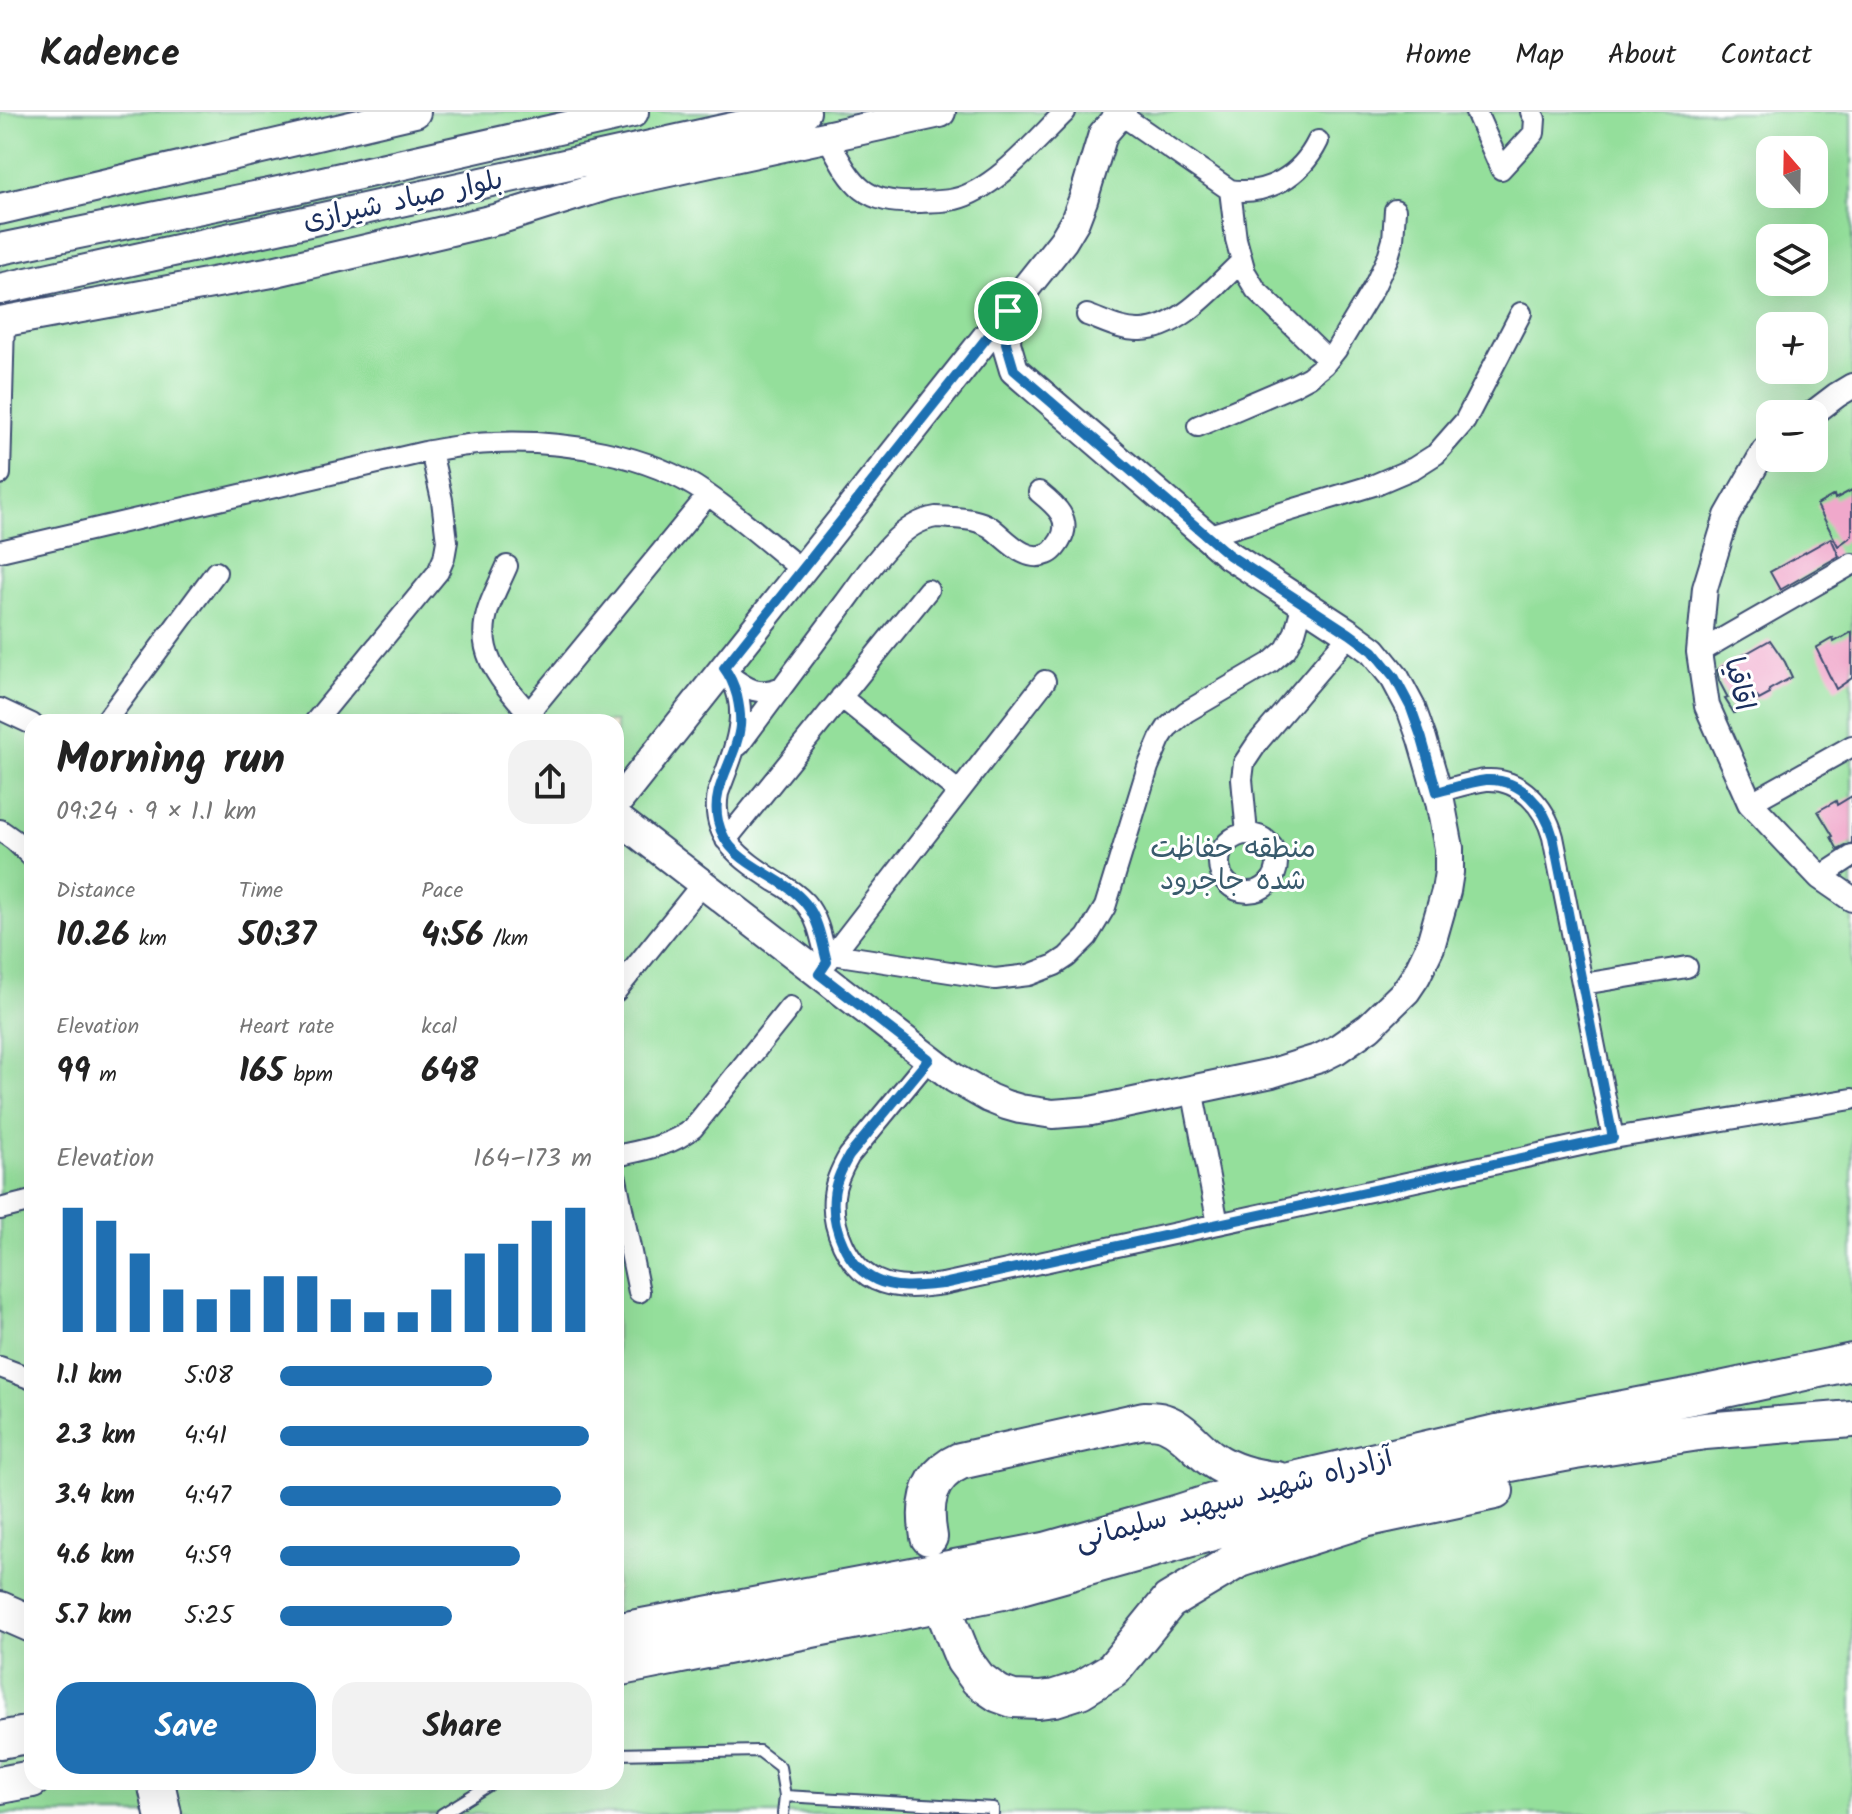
<!DOCTYPE html>
<html lang="en">
<head>
<meta charset="utf-8">
<style>
  body { margin:0; font-family:Kalam,"Playpen Sans Arabic",sans-serif; background:#f2f2f2; color:#222; height:100vh; display:flex; flex-direction:column; font-size:30px; white-space:nowrap }
  * { box-sizing:border-box; margin:0 }
  p { font-size:26px; color:#767676 }
  .icon { flex:none; width:44px; height:44px; fill:none; stroke:currentColor; stroke-width:2; stroke-linecap:round; stroke-linejoin:round }
  .map { position:relative; flex:1; overflow:hidden }
  .panel { position:absolute; left:24px; top:602px; width:600px; height:1076px; display:flex; flex-direction:column; background:#fff; border-radius:24px; box-shadow:0 8px 32px #0002 }
  .panel>* { flex:none }
  .needle { width:52px; rotate:340deg }
  .tools { position:absolute; left:1756px; top:24px; display:grid; gap:16px }
  .tools a { display:grid; place-items:center; width:72px; height:72px; border-radius:16px; background:#fff; box-shadow:0 8px 32px #0002; font-size:40px }
  .pin { position:absolute; display:grid; place-items:center; width:68px; height:68px; color:#fff; margin:-34px; border:4px solid #fff; border-radius:50%; box-shadow:0 2px 8px #0007 }
  .round { display:grid; place-items:center; flex:none; width:84px; height:84px; border-radius:24px; background:#f2f2f2 }
  .summary { display:flex; align-items:center; justify-content:space-between; height:136px; padding:0 32px }
  h1 { font-size:44px; font-weight:600; line-height:60px }
  .metrics { display:grid; grid-template-columns:repeat(3,1fr); gap:12px; height:136px; padding:8px 32px }
  .metrics div { display:grid; align-content:center }
  .metrics b { font-size:34px; font-weight:600 }
  .metrics small { font-size:22px; font-weight:400 }
  .metrics p { font-size:22px }
  .chart { height:224px; padding:16px 32px }
  .chart p { display:flex; justify-content:space-between }
  .chart svg { width:100%; height:144px; margin-top:8px; stroke:#1f6fb2; stroke-width:6 }
  .button { display:flex; gap:16px; margin-top:auto; padding:16px 32px }
  .button a { flex:1; height:92px; border-radius:24px; background:#1f6fb2; color:#fff; font-size:32px; font-weight:600; line-height:92px; text-align:center }
  .button a+a { background:#f2f2f2; color:#222 }
  ul { padding:0 32px; list-style:none; font-size:26px }
  li { display:grid; grid-template-columns:128px 96px 1fr; align-items:center; height:60px }
  li i { height:20px; border-radius:10px; background:#1f6fb2 }
  header { display:flex; align-items:center; gap:48px; box-sizing:border-box; height:112px; padding:0 40px; background:#fff; border-bottom:2px solid #e0e0e0 }
  header strong { font-size:38px }
  nav { display:flex; gap:44px; margin-inline-start:auto; font-size:28px }
  .map>svg:first-child { display:block }
  .green { fill:#94df9b; stroke:#58877c; stroke-width:2; fill-rule:evenodd }
  .building { fill:#f0a8cb }
  .lines { fill:none; stroke-linecap:round; stroke-linejoin:round }
  .service-casing { stroke:#3b4b6f; stroke-width:14 }
  .minor-casing { stroke:#3b4b6f; stroke-width:24 }
  .tertiary-casing { stroke:#3b4b6f; stroke-width:28 }
  .secondary-casing { stroke:#3b4b6f; stroke-width:32 }
  .primary-casing { stroke:#3b4b6f; stroke-width:34 }
  .motorway-casing { stroke:#3b4b6f; stroke-width:40 }
  .service { stroke:#fff; stroke-width:10 }
  .minor { stroke:#fff; stroke-width:20 }
  .tertiary { stroke:#fff; stroke-width:24 }
  .secondary { stroke:#fff; stroke-width:28 }
  .primary { stroke:#fff; stroke-width:30 }
  .motorway { stroke:#fff; stroke-width:36 }
  .route-casing { stroke:#fff; stroke-width:16 }
  .route { stroke:#1f6fb2; stroke-width:10 }
  .labels { text-anchor:middle; dominant-baseline:central; stroke-width:6; stroke-linejoin:round; paint-order:stroke }
  .street-label { font-size:28px; fill:#1b2f5e; stroke:#fff }
  .park-label { font-size:28px; fill:#395b6d; stroke:#fff }
</style>
</head>
<body>
<header>
<strong>Kadence</strong>
<nav><a>Home</a><a>Map</a><a>About</a><a>Contact</a></nav>
</header>
<div class="map">
<svg width="1852" height="1702" viewBox="0 0 1852 1702">
  <rect width="100%" height="100%" fill="#fff"/>
  <filter id="ink" filterUnits="userSpaceOnUse"><feTurbulence type="fractalNoise" baseFrequency=".0125" numOctaves="2"/><feDisplacementMap in="SourceGraphic" scale="16" xChannelSelector="R" yChannelSelector="G"/><feConvolveMatrix kernelMatrix="1 2 1 2 8 2 1 2 1" color-interpolation-filters="sRGB"/></filter>
  <filter id="wash" filterUnits="userSpaceOnUse"><feTurbulence type="fractalNoise" baseFrequency=".006" numOctaves="4" result="noise"/><feDisplacementMap in="SourceGraphic" scale="32" xChannelSelector="R" yChannelSelector="G"/><feGaussianBlur stdDeviation="1.8" result="paint"/><feColorMatrix in="noise" values="0 0 0 0 0 0 0 0 0 0 0 0 0 0 0 0 0 1.4 0 .05"/><feComposite in="paint" operator="in"/></filter>
  <g filter="url(#wash)">
    <rect width="100%" height="100%" fill="#f1e7cd"/>
    <path class="green" d="M0,0H1852V1702H0ZM1770,38H1814V82H1770ZM1770,126H1814V170H1770ZM1770,214H1814V258H1770ZM1770,302H1814V346H1770ZM32,610H616V1670H32Z"/>
    <g id="blocks">
      <path class="building" d="M1852,378V424L1838,434L1817,393L1834,383L1835,387Z
        M1831,426L1839,444L1780,478L1770,460Z
        M1852,520V566L1836,577L1816,536L1833,526L1834,530Z
        M1770,528L1785,550L1792,565L1769,578L1770,582L1759,588L1757,585L1734,601L1725,587L1728,586L1719,569L1717,558Z
        M1852,684V731L1838,738L1831,725L1833,724L1818,699L1836,689L1837,693Z"/>
    </g>
  </g>
  <g filter="url(#ink)">
    <use href="#blocks" fill-opacity="0" stroke="#3b4b6f" stroke-width="2"/>
    <g class="lines">
      <defs>
        <path id="service" d="M616,1642L759,1639L780,1655L785,1684L783,1702
          M785,1684L993,1696V1702
          M442,1702L494,1670"/>
        <path id="minor" d="M1476,0L1501,57L1534,21L1535,7L1531,0
          M1120,2L1230,78L1236,127L1245,160L1256,178L1328,248
          M827,25C852,71 861,93 919,90C930,89 944,90 955,87C996,77 1035,29 1065,0
          M1229,78C1267,84 1301,64 1318,29
          M1087,203C1104,209 1122,219 1141,218C1180,217 1214,175 1241,150
          M1198,314L1294,273L1309,265L1324,253L1336,238L1374,175L1388,145L1393,128L1395,98
          M0,362L4,210
          M1206,424L1374,373L1414,356L1436,342L1465,309L1521,201
          M0,439L425,340C448,336 470,331 493,331C561,328 648,341 705,381C739,404 770,432 802,458
          M507,454C501,468 494,481 489,495C471,545 507,574 536,610
          M1699,540L1852,452
          M724,556C756,595 733,640 718,681C710,726 741,747 775,769C786,775 797,782 805,791C819,807 822,830 827,850
          M730,564C749,578 758,584 782,575L739,633
          M782,575C803,547 824,519 844,492C867,462 896,411 936,405C942,405 949,406 954,406C967,407 979,408 990,415C1006,426 1025,452 1047,442C1053,440 1056,435 1060,429C1073,407 1055,393 1039,380
          M841,585L959,680
          M0,597L32,612
          M529,601L708,383
          M105,610L216,460
          M315,610L438,460L444,446L447,429L442,388L431,339
          M1437,680C1453,676 1470,670 1486,668C1521,666 1545,695 1553,725L1613,1026
          M1750,691L1852,634
          M0,718L14,728L32,745
          M1247,722L1242,667L1244,651L1258,630L1350,522
          M1219 751a29 29 0 1 1 58 0a29 29 0 1 1-58 0Z
          M726,728L928,478
          M1820,765L1852,744
          M833,842L995,867L1029,863L1055,853L1067,845L1087,825L1105,795L1148,655L1160,627L1167,616L1175,609L1186,600L1270,551L1286,537L1295,520L1303,491
          M828,849L1045,569
          M1583,872L1687,855
          M616,879L702,772
          M929,947L849,1044C842,1056 835,1070 834,1084C831,1114 847,1155 876,1168C897,1178 921,1175 943,1172L1613,1026L1852,987
          M1192,977L1218,1112
          M616,1044C643,1038 671,1034 693,1016L790,895
          M616,1067L639,1180
          M0,1097L32,1089
          M0,1255L32,1267"/>
        <path id="tertiary" d="M1812,302L1837,283L1852,274
          M1770,334L1764,339L1727,404L1705,476L1699,540L1707,594L1750,691L1820,765L1852,787"/>
        <path id="secondary" d="M616,692L1063,129L1075,109L1083,88L1103,22L1122,0
          M616,705L954,966L989,986L1006,993L1020,997L1053,1002L1091,999L1272,961L1320,946L1336,938L1369,915L1406,879L1416,864L1430,835L1446,779L1449,760V736L1440,689L1422,627L1411,596L1395,566L1373,539L1350,522L1229,443L1014,258L1006,231L1008,199"/>
        <path id="primary" d="M0,97L415,0
          M0,137L279,80L633,0
          M0,177L805,0
          M0,210L272,160L498,107L609,72L940,0"/>
        <path id="motorway" d="M929,1425C923,1392 927,1364 960,1349L1144,1308C1152,1308 1161,1308 1168,1312C1185,1319 1197,1337 1212,1347C1232,1361 1253,1366 1277,1368
          M0,1498L32,1512
          M945,1501L964,1548L978,1567L990,1576L999,1582L1013,1587L1039,1588L1055,1586L1080,1578L1113,1558L1169,1489L1239,1447L1364,1407L1495,1379
          M616,1520L1045,1439L1179,1401L1247,1379L1492,1322L1697,1283L1852,1250
          M616,1556L1003,1479L1351,1381L1575,1339L1705,1319L1852,1307
          M0,1628L32,1622
          M156,1670L163,1702
          M0,1673L32,1667"/>
      </defs>
      <use href="#service" class="service-casing"/>
      <use href="#minor" class="minor-casing"/>
      <use href="#tertiary" class="tertiary-casing"/>
      <use href="#secondary" class="secondary-casing"/>
      <use href="#primary" class="primary-casing"/>
      <use href="#motorway" class="motorway-casing"/>
      <use href="#service" class="service"/>
      <use href="#minor" class="minor"/>
      <use href="#tertiary" class="tertiary"/>
      <use href="#secondary" class="secondary"/>
      <use href="#primary" class="primary"/>
      <use href="#motorway" class="motorway"/>
    </g>
  </g>
  <g class="lines" filter="url(#ink)">
    <defs>
      <path id="route" d="M1008,199L1006,231L1014,258L1229,443L1350,522L1373,539L1395,566L1411,596L1422,627L1437,680C1453,676 1470,670 1486,668C1521,666 1545,695 1553,725L1613,1026L943,1172C921,1174 897,1178 876,1168C847,1155 831,1114 834,1084C835,1070 842,1056 849,1044L929,947L819,862L827,850C822,831 819,808 806,792C781,760 728,755 718,709C710,675 737,647 740,614C741,604 739,593 737,584C734,573 731,565 724,556Z"/>
    </defs>
    <use href="#route" class="route-casing"/>
    <use href="#route" class="route"/>
  </g>
  <g class="labels">
    <g class="street-label">
      <text transform="translate(403 89) rotate(-12)">بلوار صیاد شیرازی</text>
      <text transform="translate(1738 572) rotate(77)">اقاقیا</text>
      <text transform="translate(1234 1388) rotate(-15)">آزادراه شهید سپهبد سلیمانی</text>
    </g>
    <g class="park-label">
      <text x="1233" y="737">منطقه حفاظت<tspan x="1233" dy="32">شده جاجرود</tspan></text>
    </g>
  </g>
</svg>
<div class="tools">
<a><svg class="needle" viewBox="-14 -14 28 28"><path d="M0-13l5 13h-10z" fill="#e53935"/><path d="M0 13l5-13h-10z" fill="#767676"/></svg></a>
<a><svg class="icon" aria-label="layers" viewBox="0 0 24 24"><path d="M12 4l9 5-9 5-9-5zM3 14l9 5 9-5"/></svg></a>
<a>+</a>
<a>−</a>
</div>
<div class="pin" style="left:1008px;top:199px;background:#1e9e55"><svg class="icon" aria-label="arrive" viewBox="0 0 24 24"><path d="M6 21V4h12l-3 4 3 4H6"/></svg></div>
<section class="panel">
<div class="summary"><div><h1>Morning run</h1><p>09:24 · 9 × 1.1 km</p></div><a class="round"><svg class="icon" aria-label="share" viewBox="0 0 24 24"><path d="M12 15V3M7 8l5-5 5 5M5 13v7h14v-7"/></svg></a></div>
<div class="metrics">
<div><p>Distance</p><b>10.26<small> km</small></b></div>
<div><p>Time</p><b>50:37</b></div>
<div><p>Pace</p><b>4:56<small> /km</small></b></div>
</div>
<div class="metrics">
<div><p>Elevation</p><b>99<small> m</small></b></div>
<div><p>Heart rate</p><b>165<small> bpm</small></b></div>
<div><p>kcal</p><b>648</b></div>
</div>
<div class="chart"><p><span>Elevation</span>164–173 m</p>
<svg viewBox="0 0 160 44" preserveAspectRatio="none"><path d="M5 44V6M15 44V10M25 44V20M35 44V31M45 44V34M55 44V31M65 44V27M75 44V27M85 44V34M95 44V38M105 44V38M115 44V31M125 44V20M135 44V17M145 44V10M155 44V6"/></svg>
</div>
<ul>
<li><b>1.1 km</b>5:08<i style="width:68%"></i></li>
<li><b>2.3 km</b>4:41<i style="width:99%"></i></li>
<li><b>3.4 km</b>4:47<i style="width:90%"></i></li>
<li><b>4.6 km</b>4:59<i style="width:77%"></i></li>
<li><b>5.7 km</b>5:25<i style="width:55%"></i></li>
</ul>
<div class="button"><a>Save</a><a>Share</a></div>
</section>
</div>
</body>
</html>
